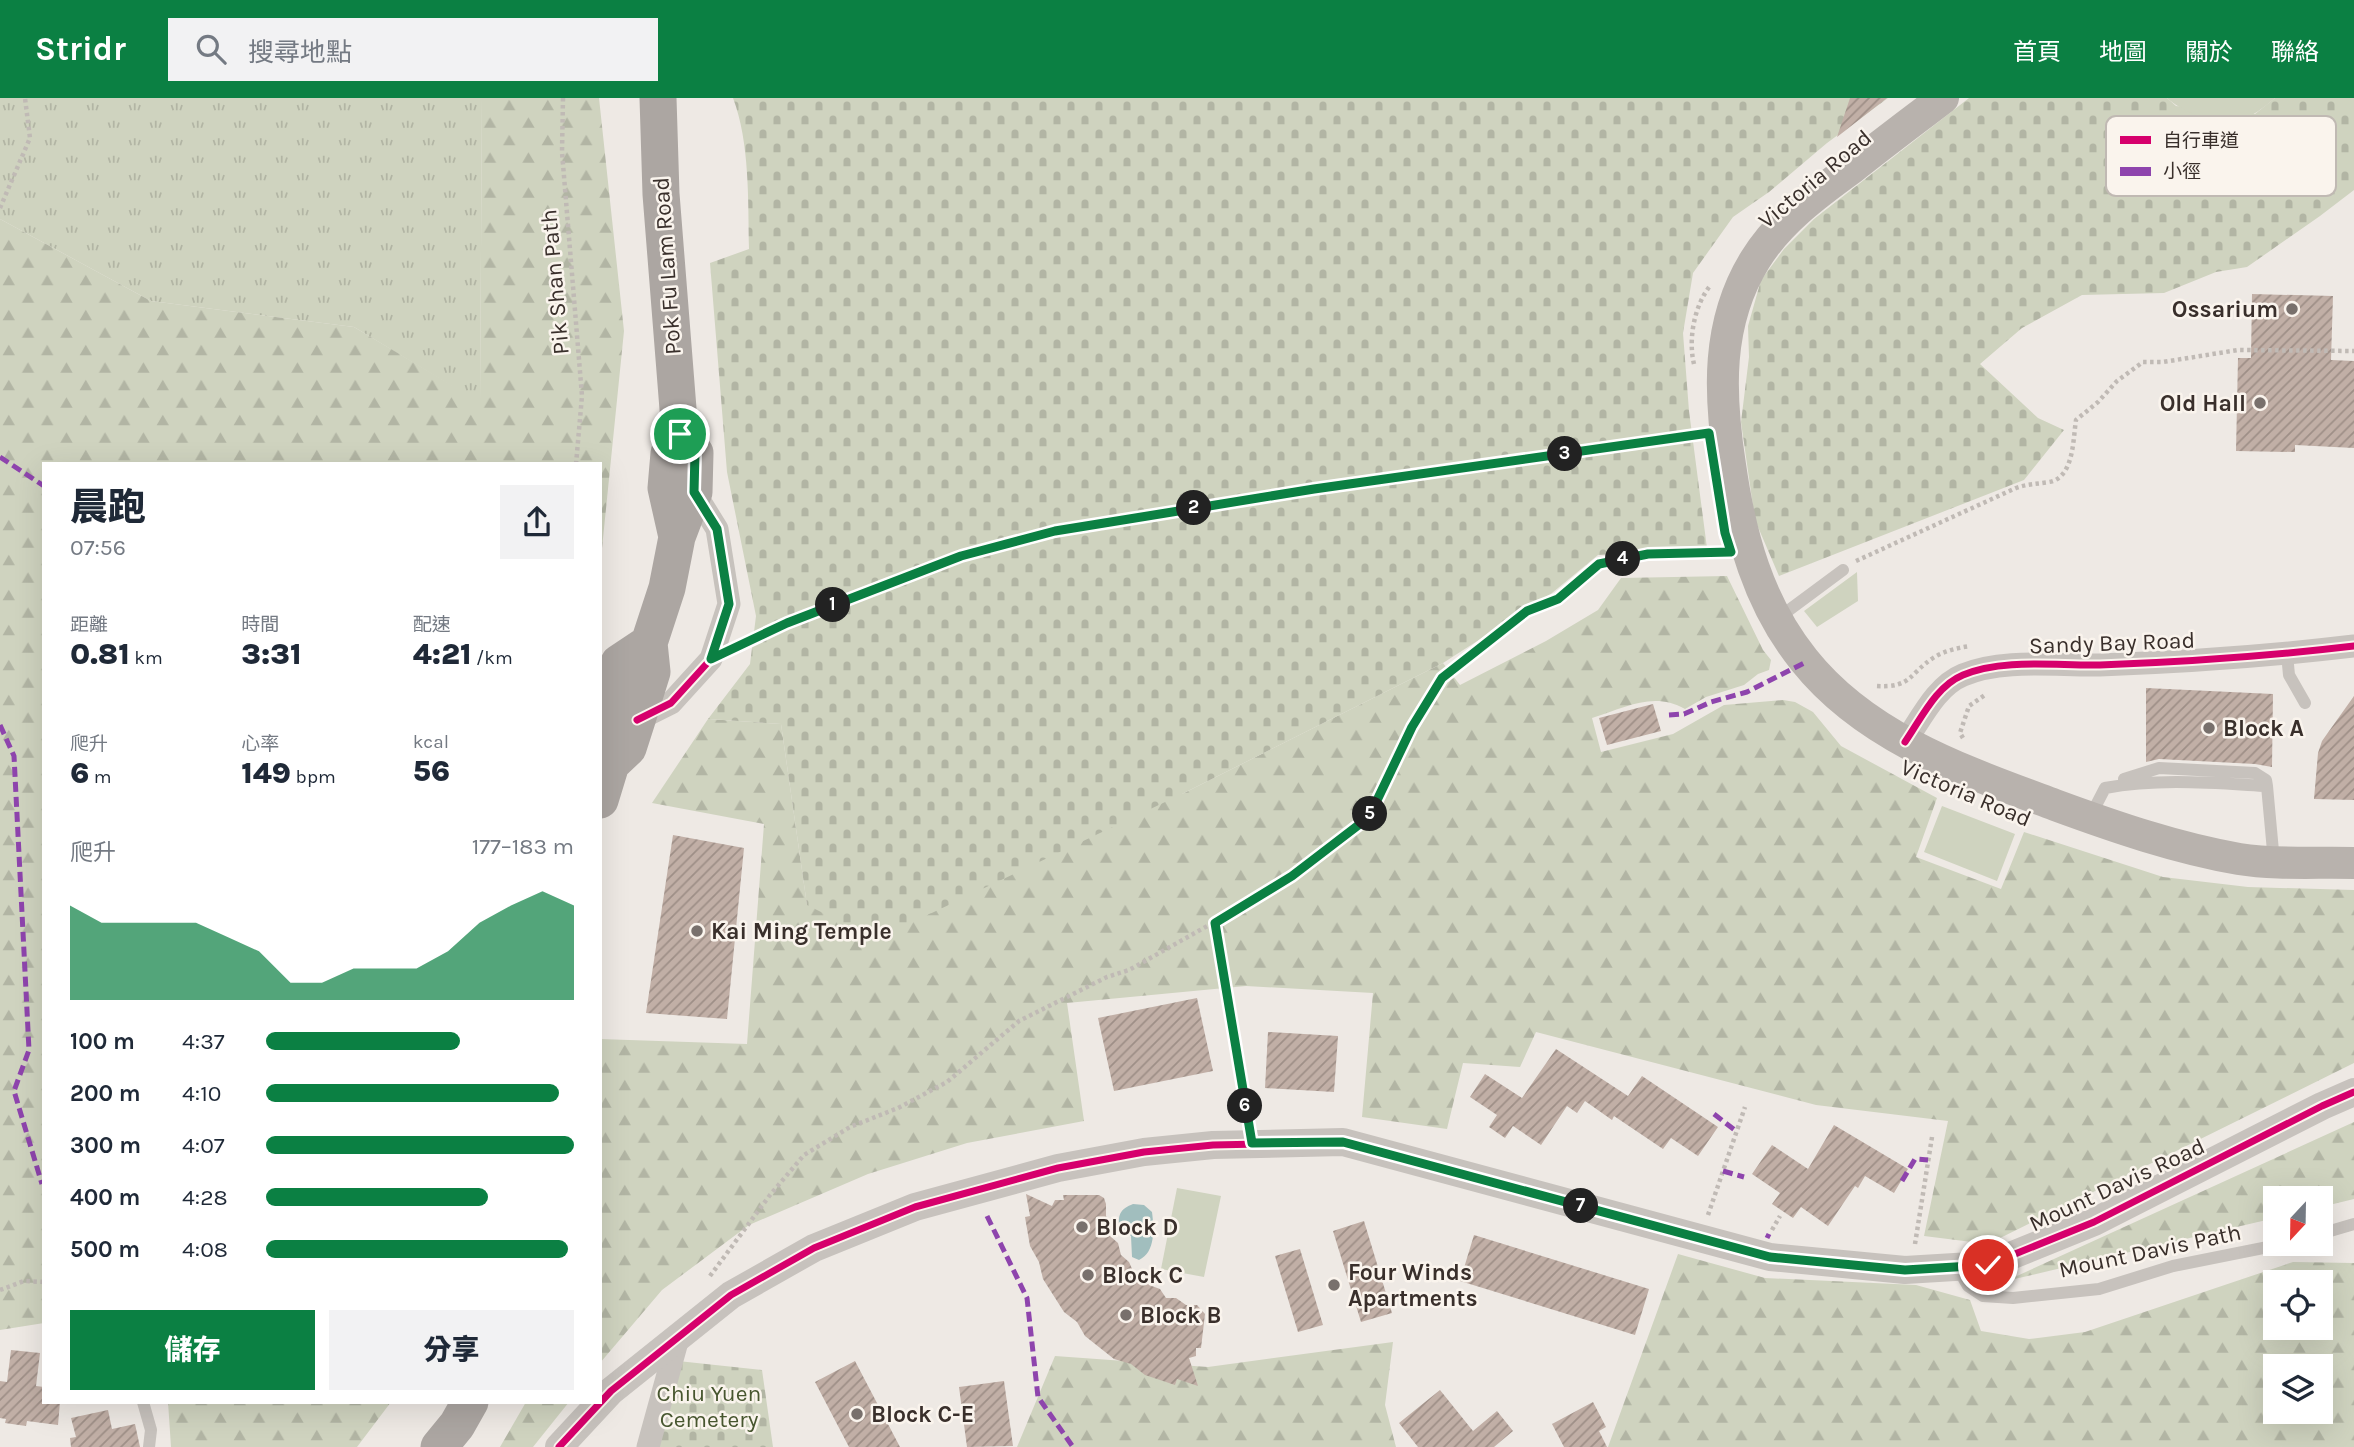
<!DOCTYPE html>
<html lang="zh-TW">
<head>
<meta charset="utf-8">
<style>
  body { margin:0; font-family:Karla,"Noto Sans TC",sans-serif; background:#f2f2f3; color:#1f2937; height:100vh; display:flex; flex-direction:column; font-size:26px; white-space:nowrap }
  * { box-sizing:border-box; margin:0 }
  p { font-size:23px; color:#747a83 }
  .icon { flex:none; width:38px; height:38px; fill:none; stroke:currentColor; stroke-width:2; stroke-linecap:round; stroke-linejoin:round }
  .map { position:relative; flex:1; overflow:hidden }
  .side { position:absolute; left:42px; top:364px; width:560px; height:942px; display:flex; flex-direction:column; background:#fff; border-radius:0px; box-shadow:0 7px 28px #0002 }
  .side>* { flex:none }
  .needle { width:46px; rotate:202deg }
  .fabs { position:absolute; left:2263px; top:1088px; display:grid; gap:14px }
  .fabs a { display:grid; place-items:center; width:70px; height:70px; border-radius:0px; background:#fff; box-shadow:0 7px 28px #0002; font-size:35px }
  .pin { position:absolute; display:grid; place-items:center; width:60px; height:60px; color:#fff; margin:-30px; border:4px solid #fff; border-radius:50%; box-shadow:0 2px 7px #0007 }
  .km { position:absolute; width:35px; height:35px; margin:-18px; border-radius:50%; background:#222; color:#fff; font-size:19px; line-height:35px; text-align:center }
  .round { display:grid; place-items:center; flex:none; width:74px; height:74px; border-radius:0px; background:#f2f2f3 }
  .overview { display:flex; align-items:center; justify-content:space-between; height:119px; padding:0 28px }
  h1 { font-size:38px; font-weight:800; line-height:52px }
  .figures { display:grid; grid-template-columns:repeat(3,1fr); gap:10px; height:119px; padding:7px 28px }
  .figures div { display:grid; align-content:center }
  .figures b { font-size:30px; font-weight:800 }
  .figures small { font-size:19px; font-weight:400 }
  .figures p { font-size:19px }
  .chart { height:196px; padding:14px 28px }
  .chart p { display:flex; justify-content:space-between }
  .chart svg { width:100%; height:126px; margin-top:7px; fill:#0b8043; opacity:.7 }
  .primary-button { display:flex; gap:14px; margin-top:auto; padding:14px 28px }
  .primary-button a { flex:1; height:80px; border-radius:0px; background:#0b8043; color:#fff; font-size:28px; font-weight:800; line-height:80px; text-align:center }
  .primary-button a+a { background:#f2f2f3; color:#1f2937 }
  ul { padding:0 28px; list-style:none; font-size:23px }
  li { display:grid; grid-template-columns:112px 84px 1fr; align-items:center; height:52px }
  li i { height:18px; border-radius:9px; background:#0b8043 }
  header { display:flex; align-items:center; gap:42px; box-sizing:border-box; height:98px; padding:0 35px; background:#0b8043; color:#fff }
  header strong { font-size:33px }
  nav { display:flex; gap:38px; margin-inline-start:auto; font-size:24px }
  .search { width:490px; height:63px; background:#f2f2f3; display:flex; align-items:center; gap:18px; box-sizing:border-box; padding:0 24px; border-radius:0px; color:#747a83; font-size:26px }
  .map>svg:first-child { display:block }
  .grass { fill:url(#grass-tufts) }
  .forest { fill:url(#forest-firs); fill-rule:evenodd }
  .cemetery { fill:url(#cemetery-stones) }
  .green { fill:#cfd3bf }
  .water { fill:#a1bebe }
  .building { fill:url(#building-hatch) }
  .lines { fill:none; stroke-linecap:round; stroke-linejoin:round }
  .path { stroke:#c0bab5; stroke-width:4.5; stroke-dasharray:3.5 3.5; stroke-linecap:butt }
  .service { stroke:#c7c2bd; stroke-width:12 }
  .minor { stroke:#c7c2bd; stroke-width:23 }
  .tertiary { stroke:#c7c2bd; stroke-width:28 }
  .secondary { stroke:#b8b2ad; stroke-width:32 }
  .primary { stroke:#aca6a2; stroke-width:37 }
  .quiet { stroke:#8e44ad; stroke-width:5; stroke-dasharray:10 5; stroke-linecap:butt }
  .cycleway-casing { stroke:#faf4ed; stroke-width:11 }
  .cycleway { stroke:#d6006c; stroke-width:7 }
  .route-casing { stroke:#fff; stroke-width:14 }
  .route { stroke:#0b8043; stroke-width:9 }
  .poi-dot { fill:#78706c; stroke:#faf4ed; stroke-width:2.5 }
  .labels { text-anchor:middle; dominant-baseline:central; stroke-width:5; stroke-linejoin:round; paint-order:stroke }
  .street-label { font-size:23px; fill:#392f2b; stroke:#faf4ed }
  .poi-label { font-size:23px; font-weight:bold; fill:#392f2b; stroke:#faf4ed; text-anchor:start }
  .park-label { font-size:23px; fill:#47562f; stroke:#faf4ed }
  .key { fill:#faf4ed; stroke:#c0b9b3; stroke-width:2 }
  .key-label { font-size:19px; fill:#392f2b }
</style>
</head>
<body>
<header>
<strong>Stridr</strong>
<div class="search"><svg class="icon" aria-label="search" viewBox="0 0 24 24"><circle cx="10" cy="10" r="6"/><path d="M15 15l6 6"/></svg>搜尋地點</div>
<nav><a>首頁</a><a>地圖</a><a>關於</a><a>聯絡</a></nav>
</header>
<div class="map">
<svg width="2354" height="1349" viewBox="0 0 2354 1349">
  <defs>
    <pattern id="grass-tufts" width="24" height="20" patternUnits="userSpaceOnUse" patternTransform="scale(1.75)"><rect width="24" height="20" fill="#cfd3bf"/><path d="M3 7l-1-3M5 7V3M7 7l1-3M15 17l-1-3M17 17v-4M19 17l1-3" fill="none" stroke="#b2b5a4"/></pattern>
    <pattern id="forest-firs" width="22" height="20" patternUnits="userSpaceOnUse" patternTransform="scale(1.75)"><rect width="22" height="20" fill="#cfd3bf"/><path d="M5 1l3.5 6h-7zM16 11l3.5 6h-7z" fill="#b2b5a4"/></pattern>
    <pattern id="cemetery-stones" width="16" height="16" patternUnits="userSpaceOnUse" patternTransform="scale(1.75)"><rect width="16" height="16" fill="#cfd3bf"/><path d="M2 7V4a2 2 0 0 1 4 0v3zM10 15v-3a2 2 0 0 1 4 0v3z" fill="#b2b5a4"/></pattern>
    <pattern id="building-hatch" width="6" height="6" patternUnits="userSpaceOnUse" patternTransform="scale(1.75)"><rect width="6" height="6" fill="#c1afa6"/><path d="M-1 1l2-2M0 6l6-6M5 7l2-2" fill="none" stroke="#9e8f87"/></pattern>
  </defs>
  <rect width="100%" height="100%" fill="#eee9e4"/>
  <path class="grass" d="M0,0H482L480,305L354,229L151,203L0,121Z"/>
  <path class="forest" d="M482,0H599L624,233L600,470V366H44V1225L0,1232V121L151,203L354,229L480,304Z
    M1727,478L1763,552L1771,562L1769,572L1758,576L1744,587L1706,599L1685,611C1653,593 1625,610 1592,620L1601,654L1673,636L1724,607L1783,602L1795,604L1813,614L1841,648L1937,700L1916,759L2001,791L2024,734L2163,779L2248,789L2354,792V965L1988,1146L1924,1138L1948,1023L1816,1007L1536,934L1520,969L1463,965L1447,1031L1362,1019L1373,895L1246,888L1067,905L1084,1023L967,1045L868,1076L749,1127L662,1192L600,1265V941L747,946L764,726L652,705L708,621L781,626L807,807L1184,695L1443,565L1460,587L1546,543L1598,512L1621,480Z
    M2354,1024V1101L2321,1109L2320,1101H2275V1120L2006,1183Z
    M1678,1156L1765,1180L1916,1187L1970,1202L1981,1233L2029,1241L2085,1234L2293,1164L2354,1165V1349H1608ZM2275,1185H2320V1230H2275ZM2275,1269H2320V1314H2275Z
    M1393,1244L1385,1307L1396,1349H1017L1055,1258L1208,1269Z
    M168,1304H391L357,1349H171Z
    M526,1304H569L533,1349H500Z"/>
  <path class="cemetery" d="M733,0H1888L1827,45L1769,94L1733,119L1693,175L1683,235L1689,313L1707,450L1598,457L1552,495L1443,565L1184,695L894,833L845,826L807,807L781,626L708,621L750,566L756,518L727,374L710,165L749,151C748,103 750,45 733,0Z
    M1969,0H2167L2176,8L2255,16L2275,0H2354V92L2320,118L2247,169L2216,174L2164,195L2082,197L2022,230L1980,266L2038,320L2064,332L2024,382L1779,478L1755,422L1741,324L1749,259L1748,228L1761,182L1784,151L1814,121Z
    M678,1263L762,1272L773,1349H656Z"/>
  <path class="green" d="M2167,0H2275C2269,5 2263,10 2257,14C2230,31 2190,20 2167,0Z
    M1857,474L1858,503L1817,529L1804,513Z
    M1942,708L2015,736L1997,783L1924,754Z
    M1177,1090L1221,1098L1204,1179L1161,1171Z"/>
  <path class="water" d="M1133,1106L1144,1107L1152,1114C1154,1130 1156,1154 1139,1162L1132,1159L1131,1138L1119,1129C1118,1115 1121,1111 1133,1106Z"/>
  <path class="building" d="M1850,0H1887L1837,39Z
    M2252,196L2333,198L2331,262L2354,263V350L2295,347V354L2236,353L2238,260H2251Z
    M2146,590L2273,596L2272,669L2255,666L2159,661L2146,664Z
    M2354,598V702L2314,701L2318,655L2322,643Z
    M1653,606L1661,633L1607,647L1599,620Z
    M673,737L744,750L727,921L646,915Z
    M1197,900L1213,973L1114,993L1098,920Z
    M1268,934L1338,938L1334,994L1265,990Z
    M1556,951L1628,998L1642,978L1718,1029L1698,1058L1671,1040L1663,1051L1614,1018L1612,1022L1585,1003L1577,1015L1567,1008L1541,1047L1513,1028L1505,1040L1489,1029L1497,1017L1470,999L1485,976L1522,1000Z
    M1834,1027L1908,1071L1894,1095L1865,1078L1858,1090L1855,1088L1828,1128L1801,1109L1793,1120L1772,1106L1780,1095L1752,1076L1772,1047L1808,1071Z
    M1026,1096L1052,1108L1055,1102H1064L1063,1097H1099L1104,1100L1106,1106V1118L1111,1128L1110,1138L1118,1145L1121,1157L1129,1164L1133,1173L1142,1178L1149,1187L1160,1191L1166,1200H1176L1186,1207H1197L1205,1216L1201,1250H1196V1258L1189,1260L1198,1288L1177,1281L1175,1287L1145,1277L1131,1266L1114,1261L1085,1238L1077,1224L1064,1214L1043,1181L1039,1164L1030,1148L1025,1119L1030,1118Z
    M1364,1123L1392,1215L1361,1224L1333,1133Z
    M1474,1137L1649,1191L1635,1237L1460,1183Z
    M1300,1151L1323,1227L1298,1234L1275,1158Z
    M11,1252L40,1255L36,1288L44,1289V1304H60L58,1327L27,1323L26,1328L5,1325L6,1321L0,1320V1283L7,1284Z
    M855,1263L900,1349H849L815,1284Z
    M1004,1283L1013,1348L967,1349L959,1289Z
    M1440,1292L1473,1333L1497,1313L1513,1333L1494,1349H1418L1399,1325Z
    M1593,1304L1606,1329L1599,1333L1607,1349H1564L1552,1326Z
    M108,1312L112,1331L135,1326L140,1349H71L70,1340L76,1339L71,1320Z"/>
  <g class="lines">
    <path class="path" d="M563,0L562,54L582,298L576,366
      M0,110L30,40L25,0
      M1694,266C1688,242 1694,208 1710,188
      M1856,463L2016,390C2027,386 2037,386 2049,384C2074,380 2073,341 2076,322L2098,304L2117,283L2143,264H2163L2238,252L2354,253
      M740,547L787,525L961,458L1055,433L1314,391L1701,336
      M1877,588C1911,590 1909,576 1933,560C1944,553 1957,550 1970,548
      M1963,640L1960,635L1969,608L1985,597
      M1215,825L1248,1021
      M1708,1117L1745,1009
      M1772,1132L1780,1118
      M1915,1146L1932,1039
      M710,1178L770,1097L804,1057L850,1029L898,1010L947,984L1019,923L1107,879L1129,872L1266,795L1369,719L1411,629L1442,580L1527,513L1558,501L1599,465L1648,456L1720,455
      M0,1192L24,1183L44,1184"/>
    <path class="service" d="M1777,521L1843,472
      M2287,556L2289,577L2305,605
      M2124,681L2159,670L2255,675L2266,682L2267,688
      M2090,719L2105,690C2159,680 2213,685 2267,688L2274,764
      M2320,1136L2354,1126
      M1957,1169L1968,1188L1983,1198L2013,1200L2099,1191L2173,1168L2283,1146
      M143,1304L151,1332L149,1349"/>
    <path class="minor" d="M637,622L671,605L711,561L729,506L717,431L694,394
      M1905,644C1921,621 1936,588 1963,577C2003,560 2057,568 2100,567C2185,564 2270,558 2354,548
      M648,1349L678,1240"/>
    <path class="tertiary" d="M559,1349L611,1293L731,1197L814,1150L915,1109L1058,1070L1144,1054L1213,1047L1343,1044L1770,1159L1905,1172L1988,1167L2094,1124L2322,1008L2354,994"/>
    <path class="secondary" d="M1943,0C1913,23 1882,46 1852,70C1816,96 1778,124 1755,162C1716,225 1719,296 1730,367C1740,437 1758,505 1804,562C1866,640 1964,673 2055,707C2115,729 2176,750 2239,761C2276,767 2316,764 2354,765"/>
    <path class="primary" d="M677,439L666,390L669,355L680,336
      M600,631L619,565L649,545
      M600,702L611,666L628,650L637,622L652,574L649,545L667,490L677,439L694,394L695,355L680,336L661,96L658,0
      M439,1349L457,1327L470,1304"/>
    <path class="quiet" d="M0,359L44,388
      M1669,617L1684,616L1711,604L1747,594L1806,564
      M0,627L14,658L29,952L14,993L42,1086
      M1714,1016L1736,1033
      M1723,1073L1744,1079
      M1902,1083L1915,1061L1928,1062
      M987,1118L1027,1200L1038,1299L1073,1349
      M1767,1140L1769,1136"/>
    <defs>
      <path id="cycleway" d="M637,622L671,605L711,561L729,506L717,431L694,394
        M1905,644C1921,621 1936,588 1963,577C2003,560 2057,568 2100,567C2185,564 2270,558 2354,548
        M559,1349L611,1293L731,1197L814,1150L915,1109L1058,1070L1144,1054L1213,1047L1343,1044L1770,1159L1905,1172L1988,1167L2094,1124L2322,1008L2354,994"/>
    </defs>
    <use href="#cycleway" class="cycleway-casing"/>
    <use href="#cycleway" class="cycleway"/>
  </g>
  <g class="lines">
    <defs>
      <path id="route" d="M680,336L695,355L694,394L717,431L729,506L711,561L787,525L961,458L1055,433L1314,391L1709,335L1725,435L1731,454L1648,456L1599,466L1558,501L1527,513L1442,580L1412,629L1369,719L1292,778L1215,825L1252,1045L1343,1044L1770,1159L1905,1172L1988,1167"/>
    </defs>
    <use href="#route" class="route-casing"/>
    <use href="#route" class="route"/>
  </g>
  <g class="poi-dot">
    <circle cx="2292" cy="211" r="7"/>
    <circle cx="2260" cy="305" r="7"/>
    <circle cx="2209" cy="630" r="7"/>
    <circle cx="697" cy="833" r="7"/>
    <circle cx="1082" cy="1129" r="7"/>
    <circle cx="1088" cy="1177" r="7"/>
    <circle cx="1334" cy="1187" r="7"/>
    <circle cx="1126" cy="1217" r="7"/>
    <circle cx="857" cy="1316" r="7"/>
  </g>
  <g class="labels">
    <g class="street-label">
      <text transform="translate(1815 81) rotate(-40)">Victoria Road</text>
      <text transform="translate(667 168) rotate(-94)">Pok Fu Lam Road</text>
      <text transform="translate(555 184) rotate(-95)">Pik Shan Path</text>
      <text transform="translate(2112 545) rotate(-2)">Sandy Bay Road</text>
      <text transform="translate(1966 695) rotate(23)">Victoria Road</text>
      <text transform="translate(2117 1087) rotate(-25)">Mount Davis Road</text>
      <text transform="translate(2150 1153) rotate(-12)">Mount Davis Path</text>
    </g>
    <g class="poi-label">
      <text x="2278" y="211" text-anchor="end">Ossarium</text>
      <text x="2246" y="305" text-anchor="end">Old Hall</text>
      <text x="2223" y="630">Block A</text>
      <text x="711" y="833">Kai Ming Temple</text>
      <text x="1096" y="1129">Block D</text>
      <text x="1348" y="1174">Four Winds<tspan x="1348" dy="26">Apartments</tspan></text>
      <text x="1102" y="1177">Block C</text>
      <text x="1140" y="1217">Block B</text>
      <text x="871" y="1316">Block C-E</text>
    </g>
    <g class="park-label">
      <text x="709" y="1295">Chiu Yuen<tspan x="709" dy="26">Cemetery</tspan></text>
    </g>
  </g>
  <rect x="2106" y="18" width="230" height="80" rx="10" class="key"/>
  <rect x="2120" y="38" width="31" height="8" fill="#d6006c"/>
  <rect x="2120" y="69" width="31" height="9" fill="#8e44ad"/>
  <g class="key-label">
    <text x="2163" y="49">自行車道</text>
    <text x="2163" y="80">小徑</text>
  </g>
</svg>
<div class="fabs">
<a><svg class="needle" viewBox="-14 -14 28 28"><path d="M0-13l5 13h-10z" fill="#e53935"/><path d="M0 13l5-13h-10z" fill="#747a83"/></svg></a>
<a><svg class="icon" aria-label="locate" viewBox="0 0 24 24"><circle cx="12" cy="12" r="6"/><path d="M12 2v4M12 18v4M2 12h4M18 12h4"/></svg></a>
<a><svg class="icon" aria-label="layers" viewBox="0 0 24 24"><path d="M12 4l9 5-9 5-9-5zM3 14l9 5 9-5"/></svg></a>
</div>
<div class="pin" style="left:680px;top:336px;background:#1e9e55"><svg class="icon" aria-label="arrive" viewBox="0 0 24 24"><path d="M6 21V4h12l-3 4 3 4H6"/></svg></div>
<div class="pin" style="left:1988px;top:1167px;background:#d93025"><svg class="icon" aria-label="check" viewBox="0 0 24 24"><path d="M5 12l5 5 9-10"/></svg></div>
<b class="km" style="left:833px;top:507px">1</b>
<b class="km" style="left:1194px;top:410px">2</b>
<b class="km" style="left:1565px;top:356px">3</b>
<b class="km" style="left:1623px;top:461px">4</b>
<b class="km" style="left:1370px;top:716px">5</b>
<b class="km" style="left:1245px;top:1008px">6</b>
<b class="km" style="left:1581px;top:1108px">7</b>
<section class="side">
<div class="overview"><div><h1>晨跑</h1><p>07:56</p></div><a class="round"><svg class="icon" aria-label="share" viewBox="0 0 24 24"><path d="M12 15V3M7 8l5-5 5 5M5 13v7h14v-7"/></svg></a></div>
<div class="figures">
<div><p>距離</p><b>0.81<small> km</small></b></div>
<div><p>時間</p><b>3:31</b></div>
<div><p>配速</p><b>4:21<small> /km</small></b></div>
</div>
<div class="figures">
<div><p>爬升</p><b>6<small> m</small></b></div>
<div><p>心率</p><b>149<small> bpm</small></b></div>
<div><p>kcal</p><b>56</b></div>
</div>
<div class="chart"><p><span>爬升</span>177–183 m</p>
<svg viewBox="0 0 160 44" preserveAspectRatio="none"><path d="M0 44V11L10 17L20 17L30 17L40 17L50 22L60 27L70 38L80 38L90 33L100 33L110 33L120 27L130 17L140 11L150 6L160 11V44z"/></svg>
</div>
<ul>
<li><b>100 m</b>4:37<i style="width:63%"></i></li>
<li><b>200 m</b>4:10<i style="width:95%"></i></li>
<li><b>300 m</b>4:07<i style="width:100%"></i></li>
<li><b>400 m</b>4:28<i style="width:72%"></i></li>
<li><b>500 m</b>4:08<i style="width:98%"></i></li>
</ul>
<div class="primary-button"><a>儲存</a><a>分享</a></div>
</section>
</div>
</body>
</html>
